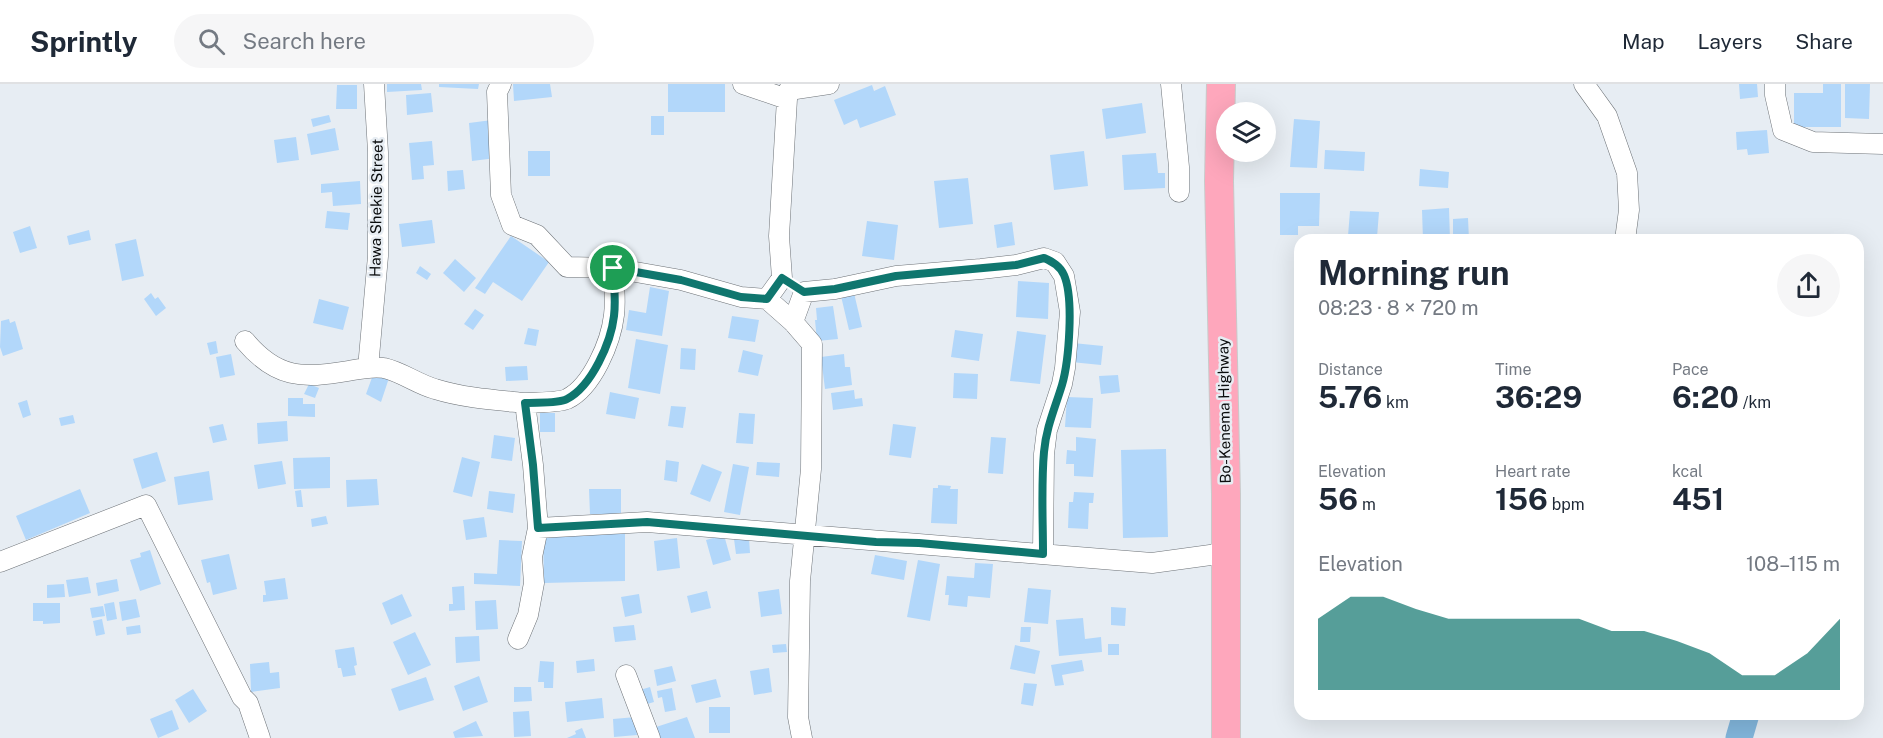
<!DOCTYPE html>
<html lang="en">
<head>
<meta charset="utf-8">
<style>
  body { margin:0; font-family:"Public Sans",sans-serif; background:#f6f6f7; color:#1f2937; height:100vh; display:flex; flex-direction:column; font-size:22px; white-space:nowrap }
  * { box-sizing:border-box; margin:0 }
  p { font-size:20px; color:#747a83 }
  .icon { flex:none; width:33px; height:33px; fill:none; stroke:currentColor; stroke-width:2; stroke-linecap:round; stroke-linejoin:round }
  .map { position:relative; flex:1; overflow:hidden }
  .side { position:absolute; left:1294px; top:150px; width:570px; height:486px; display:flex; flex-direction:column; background:#fff; border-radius:18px; box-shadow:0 6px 24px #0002 }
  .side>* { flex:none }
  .controls { position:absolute; left:1216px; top:18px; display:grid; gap:12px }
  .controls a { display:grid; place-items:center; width:60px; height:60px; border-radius:50%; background:#fff; box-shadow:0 6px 24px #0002; font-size:30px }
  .pin { position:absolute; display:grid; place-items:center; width:51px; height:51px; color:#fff; margin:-26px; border:3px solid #fff; border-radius:50%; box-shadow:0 2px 6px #0007 }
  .round { display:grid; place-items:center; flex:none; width:63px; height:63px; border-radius:32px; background:#f6f6f7 }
  .overview { display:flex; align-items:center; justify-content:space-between; height:102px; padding:0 24px }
  h1 { font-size:33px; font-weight:700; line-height:45px }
  .figures { display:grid; grid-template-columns:repeat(3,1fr); gap:9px; height:102px; padding:6px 24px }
  .figures div { display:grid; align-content:center }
  .figures b { font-size:30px; font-weight:700 }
  .figures small { font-size:16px; font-weight:400 }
  .figures p { font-size:16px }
  .chart { height:168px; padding:12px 24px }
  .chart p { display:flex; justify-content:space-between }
  .chart svg { width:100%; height:108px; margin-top:6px; fill:#0f766e; opacity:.7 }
  header { display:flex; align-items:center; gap:36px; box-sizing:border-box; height:84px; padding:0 30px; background:#fff; border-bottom:2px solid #e0e1e3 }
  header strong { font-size:28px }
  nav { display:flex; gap:33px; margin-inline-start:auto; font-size:21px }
  .search { width:420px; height:54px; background:#f6f6f7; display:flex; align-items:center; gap:15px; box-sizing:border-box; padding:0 21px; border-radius:33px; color:#747a83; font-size:22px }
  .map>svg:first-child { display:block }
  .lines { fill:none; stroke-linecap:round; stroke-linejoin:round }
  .river { stroke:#82b6dc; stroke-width:27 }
  .building { fill:#b2d7fa }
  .minor-casing { stroke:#6d7277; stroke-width:21 }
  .highway-casing { stroke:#c9caca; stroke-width:30 }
  .minor { stroke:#fff; stroke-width:20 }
  .highway { stroke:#fea7bc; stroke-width:28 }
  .route-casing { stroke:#fff; stroke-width:12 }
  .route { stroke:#0f766e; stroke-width:8 }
  .labels { text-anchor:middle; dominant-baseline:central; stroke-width:5; stroke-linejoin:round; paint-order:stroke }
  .street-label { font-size:15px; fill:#0a0c0d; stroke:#e7edf3 }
</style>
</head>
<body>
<header>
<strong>Sprintly</strong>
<div class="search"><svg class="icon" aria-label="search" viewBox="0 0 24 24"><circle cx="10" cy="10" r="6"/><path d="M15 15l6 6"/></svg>Search here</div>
<nav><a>Map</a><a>Layers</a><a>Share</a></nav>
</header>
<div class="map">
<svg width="1883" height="654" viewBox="0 0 1883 654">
  <rect width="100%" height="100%" fill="#e7edf3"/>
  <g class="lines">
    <path class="river" d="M1739,654L1746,630"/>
  </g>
  <path class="building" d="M387,0H421L422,6L387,8Z
    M439,0H479L478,5L439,3Z
    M513,0H550L552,13L514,17Z
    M668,0H725V28H668Z
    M1739,0H1757L1758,13L1740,15Z
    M1823,0H1841V43H1794V9H1823Z
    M1845,0H1870L1869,35L1845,34Z
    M337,1H357V25H336Z
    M872,1L874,7L885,2L896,31L860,44L857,35L844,41L834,16Z
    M431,9L433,28L407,31L406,11Z
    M1142,19L1146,49L1106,55L1102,25Z
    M329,31L331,38L313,43L311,35Z
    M651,32H664V51H651Z
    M1294,35L1320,37L1317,84L1290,83Z
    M492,36L496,74L472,77L469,39Z
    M335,44L339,66L311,71L307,50Z
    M1767,46L1769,69L1748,71L1747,65L1737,66L1736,48Z
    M296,53L299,76L277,79L274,56Z
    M432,57L434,81L423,82L424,95L412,96L409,59Z
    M1325,66L1365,68L1364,87L1324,85Z
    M528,67H550V92H528Z
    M1084,67L1088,102L1054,106L1050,71Z
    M1156,69L1158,89H1165V104L1124,106L1122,71Z
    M1420,85L1449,88L1448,104L1419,102Z
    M463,86L465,105L448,107L447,87Z
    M968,94L973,140L939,144L934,97Z
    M360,97L361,120L333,122L332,108L321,109V100Z
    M1280,109H1320L1319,142H1298V151H1280Z
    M1449,124L1450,156H1423L1422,126Z
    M327,127L350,129L348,146L325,144Z
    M1350,127L1379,128L1377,153L1348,152Z
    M1468,134L1469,156H1453V135Z
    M432,136L435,159L402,163L399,140Z
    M867,137L898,141L894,176L862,172Z
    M1012,138L1015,161L997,164L994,141Z
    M30,142L37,164L20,169L13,148Z
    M89,146L91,156L69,161L67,152Z
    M511,152L549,178L522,217L493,198L485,210L475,204Z
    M136,155L144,192L122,197L115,160Z
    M455,175L476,194L464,208L443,189Z
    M420,182L431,190L427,196L416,189Z
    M1018,197L1049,199L1048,235L1016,233Z
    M650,203L669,207L662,252L626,246L629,226L646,229Z
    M151,209L155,215L158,213L166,224L156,232L144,215Z
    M854,209L862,243L849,246L841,212Z
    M319,215L349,223L343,246L313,239Z
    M833,222L838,255L817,257L815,236H817L816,224Z
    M475,225L484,231L473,246L464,240Z
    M732,232L759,236L755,258L728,254Z
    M9,235L10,239L15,237L23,265L3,272L0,263L1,237Z
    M528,244L539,246L536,262L524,260Z
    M955,246L983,250L979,277L951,273Z
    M1017,247L1046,251L1040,300L1010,297Z
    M636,255L668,261L660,310L628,304Z
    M216,257L218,269L210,271L207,259Z
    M1073,259L1103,262L1101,281L1071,278Z
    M681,264L696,265L695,286L680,285Z
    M743,266L763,271L758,292L738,288Z
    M231,270L235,291L220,294L216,273Z
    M844,270L845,283H850L852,301L825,305L821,273Z
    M527,282L528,296L506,297L505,283Z
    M374,288L389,294L381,318L366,310Z
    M954,289L978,290L977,315L953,314Z
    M1118,291L1120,308L1101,310L1099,292Z
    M309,300L319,304L315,314L304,310Z
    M854,306L855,315L862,314L863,322L833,326L831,309Z
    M610,308L639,314L635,335L606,330Z
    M1067,313L1093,314L1091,344L1065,343Z
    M288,314H303V320H315V333L288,332Z
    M27,316L31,331L23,334L18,319Z
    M671,322L686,323L683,344L668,342Z
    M540,329H555V348H540Z
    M739,329L755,330L753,360L736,359Z
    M73,331L75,339L61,342L59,334Z
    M287,337L288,357L258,360L257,339Z
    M223,340L227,356L213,359L209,343Z
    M893,340L916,343L911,374L889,371Z
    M494,351L515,354L512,377L491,374Z
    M991,353L1006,354L1003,390L988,389Z
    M1076,353L1096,355L1093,393L1074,392V380H1066L1067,366L1076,367Z
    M1166,365L1168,453L1123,454L1121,366Z
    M157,368L166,397L142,405L133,375Z
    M330,373V404L294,405L293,374Z
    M462,373L480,378L472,413L453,408Z
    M666,376L679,378L677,398L664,396Z
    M282,377L286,400L258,405L254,381Z
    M757,378L780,379L779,393L756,391Z
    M702,380L722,388L710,418L690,410Z
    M733,380L749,383L740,431L724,428Z
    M209,387L213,416L178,421L174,393Z
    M377,395L379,421L347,423L346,396Z
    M938,401L951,402L950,405H958L957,440L931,439L933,404H938Z
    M80,405L90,429L26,456L16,432Z
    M589,405H621V430H590Z
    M301,406L303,423H297L295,407Z
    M489,407L515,410L513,429L487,425Z
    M1074,408L1094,409L1093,419H1089L1088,445L1068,444L1069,418H1073Z
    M326,432L328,440L312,443L311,435Z
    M484,433L487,453L466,456L463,436Z
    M625,447V497L544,499L543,449Z
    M724,451L731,476L713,481L706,456Z
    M677,454L680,484L657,487L654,457Z
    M749,454L750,469L736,470L734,455Z
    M499,456L522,457L520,502L474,500V489L497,490Z
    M150,466L161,500L140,507L130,476L141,473L140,469Z
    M229,470L237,505L213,511L210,498L207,499L201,476Z
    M875,471L907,477L904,496L871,490Z
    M918,476L940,480L930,537L907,533Z
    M975,479L993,480L990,514L968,512L967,523L948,521L949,511H945L947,492L974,494Z
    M88,493L91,509L69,513L66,496Z
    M285,494L288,515L263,518V511H266L264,497Z
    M117,495L119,507L98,512L96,499Z
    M64,500L65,513L47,514V501Z
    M464,502L465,526L449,527V520H453L452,503Z
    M1028,504L1051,506L1048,540L1024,538Z
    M779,505L782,530L761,533L758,508Z
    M707,507L711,524L691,529L687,512Z
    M402,510L412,532L391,541L382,519Z
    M639,510L642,529L625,533L621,513Z
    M136,515L140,533L122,537L119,518Z
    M496,516L498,545L476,546L475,517Z
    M114,518L117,535L107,537L104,520Z
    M33,519H60V539L43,540V537H33Z
    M103,522L105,532L92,534L90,524Z
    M1111,523L1126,524L1125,542L1111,541Z
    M1083,534L1085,555L1101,553L1102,568L1059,572L1056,536Z
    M102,535L105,550L96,552L93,537Z
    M140,541L141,549L127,551L126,543Z
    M634,541L636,556L615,558L613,543Z
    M1021,543H1031L1030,558H1020Z
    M415,548L431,581L408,591L393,558Z
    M479,552L480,577L456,579L455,553Z
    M786,560L787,568L773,569L772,561Z
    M1108,560H1119V571H1108Z
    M1015,561L1040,567L1035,590L1010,585Z
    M354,563L357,581L354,582L356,591L343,593L341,584H338L335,566Z
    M594,575L595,587L577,589L576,577Z
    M1082,576L1084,587L1062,591L1064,601L1055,602L1051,581Z
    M540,577L554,578L553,604H544V598H538Z
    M269,578L270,589L279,588L280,604L251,608L250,580Z
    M672,582L676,597L657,602L654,586Z
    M769,584L772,608L754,611L750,587Z
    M479,592L488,618L463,627L454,602Z
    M426,593L434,616L399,627L391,605Z
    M716,595L721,613L696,619L691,601Z
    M1024,599L1037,600L1033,622L1021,620Z
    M514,603H531L532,617L514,618Z
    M650,603L654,618L644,621L640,606Z
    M672,604L676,626L665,628L662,613L658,614L657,607Z
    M193,605L207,627L189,639L175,616Z
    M602,614L604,634L567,638L565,618Z
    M709,623H730V649H709Z
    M172,626L179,645L158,654L150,635Z
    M529,627L531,652L514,653L513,628Z
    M636,633L637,651L614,653L613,635Z
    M687,633L695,654H660L656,643Z
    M476,637L483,652L455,654L453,648Z
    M582,644L586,654H567L576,650L575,647Z"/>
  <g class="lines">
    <defs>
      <path id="minor" d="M501,0L497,8L501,111L512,141L537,151L567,183L613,184L681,196L741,213L767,215L793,238L812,260L811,385L800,497L798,633L802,654
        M743,0L787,15L789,6L829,0
        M1171,0L1179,83V108
        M1584,0L1607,32L1627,89L1629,126L1625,156
        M1775,0V11L1783,46L1813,58L1883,60
        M767,215L782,194L779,152L787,15
        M793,238L804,208L835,205L896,192L981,185L1016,181L1044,174L1055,178L1064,192L1070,228L1065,284L1062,300L1047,346L1044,370L1043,470
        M245,257C276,294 302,295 348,287C359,285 372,282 384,284C402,288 417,300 435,305C464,314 495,316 525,319L533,381L538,444L532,473L534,499L528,531L518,555
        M368,284L378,172V68L374,0
        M525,319C536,318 558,319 567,315C592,303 611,258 614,231C616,217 614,200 613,184
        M538,444L647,438L1152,479L1225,469
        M0,478L146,421L242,613L248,619L260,654
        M626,591L650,654"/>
      <path id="highway" d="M1221,0L1219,97L1226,410V654"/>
    </defs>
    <use href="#minor" class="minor-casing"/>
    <use href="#highway" class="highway-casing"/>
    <use href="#minor" class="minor"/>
    <use href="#highway" class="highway"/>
  </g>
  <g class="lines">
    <defs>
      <path id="route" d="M1044,174C1053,178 1060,182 1064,191C1074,214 1069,277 1062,301C1055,324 1046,344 1044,368C1041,401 1043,436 1043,470L919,459L876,458L647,438L538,444L533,381L525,319C535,318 558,320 567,315C592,302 611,258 614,232C616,217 614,200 613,184L681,196L741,213L767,215L782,194L804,208L835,205L896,192L1016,181Z"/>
    </defs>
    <use href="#route" class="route-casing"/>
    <use href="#route" class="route"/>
  </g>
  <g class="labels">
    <g class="street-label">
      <text transform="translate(376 124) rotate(-89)">Hawa Shekie Street</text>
      <text transform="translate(1224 327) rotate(-91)">Bo-Kenema Highway</text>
    </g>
  </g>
</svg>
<div class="controls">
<a><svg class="icon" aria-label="layers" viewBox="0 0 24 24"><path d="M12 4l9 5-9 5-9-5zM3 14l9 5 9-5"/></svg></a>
</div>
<div class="pin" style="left:613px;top:184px;background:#1e9e55"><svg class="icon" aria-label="arrive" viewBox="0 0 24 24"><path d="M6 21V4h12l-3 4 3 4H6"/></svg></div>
<section class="side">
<div class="overview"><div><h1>Morning run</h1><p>08:23 · 8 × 720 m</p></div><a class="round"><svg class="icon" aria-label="share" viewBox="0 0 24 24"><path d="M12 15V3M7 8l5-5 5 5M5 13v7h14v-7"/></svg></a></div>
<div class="figures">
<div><p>Distance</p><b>5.76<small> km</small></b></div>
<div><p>Time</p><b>36:29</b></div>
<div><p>Pace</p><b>6:20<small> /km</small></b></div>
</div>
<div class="figures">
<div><p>Elevation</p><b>56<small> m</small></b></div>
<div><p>Heart rate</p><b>156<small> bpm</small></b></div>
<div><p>kcal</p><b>451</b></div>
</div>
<div class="chart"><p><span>Elevation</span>108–115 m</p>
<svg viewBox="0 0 160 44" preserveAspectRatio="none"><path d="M0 44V15L10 6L20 6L30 11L40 15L50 15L60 15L70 15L80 15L90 20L100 20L110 24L120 29L130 38L140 38L150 29L160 15V44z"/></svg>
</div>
</section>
</div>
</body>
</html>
